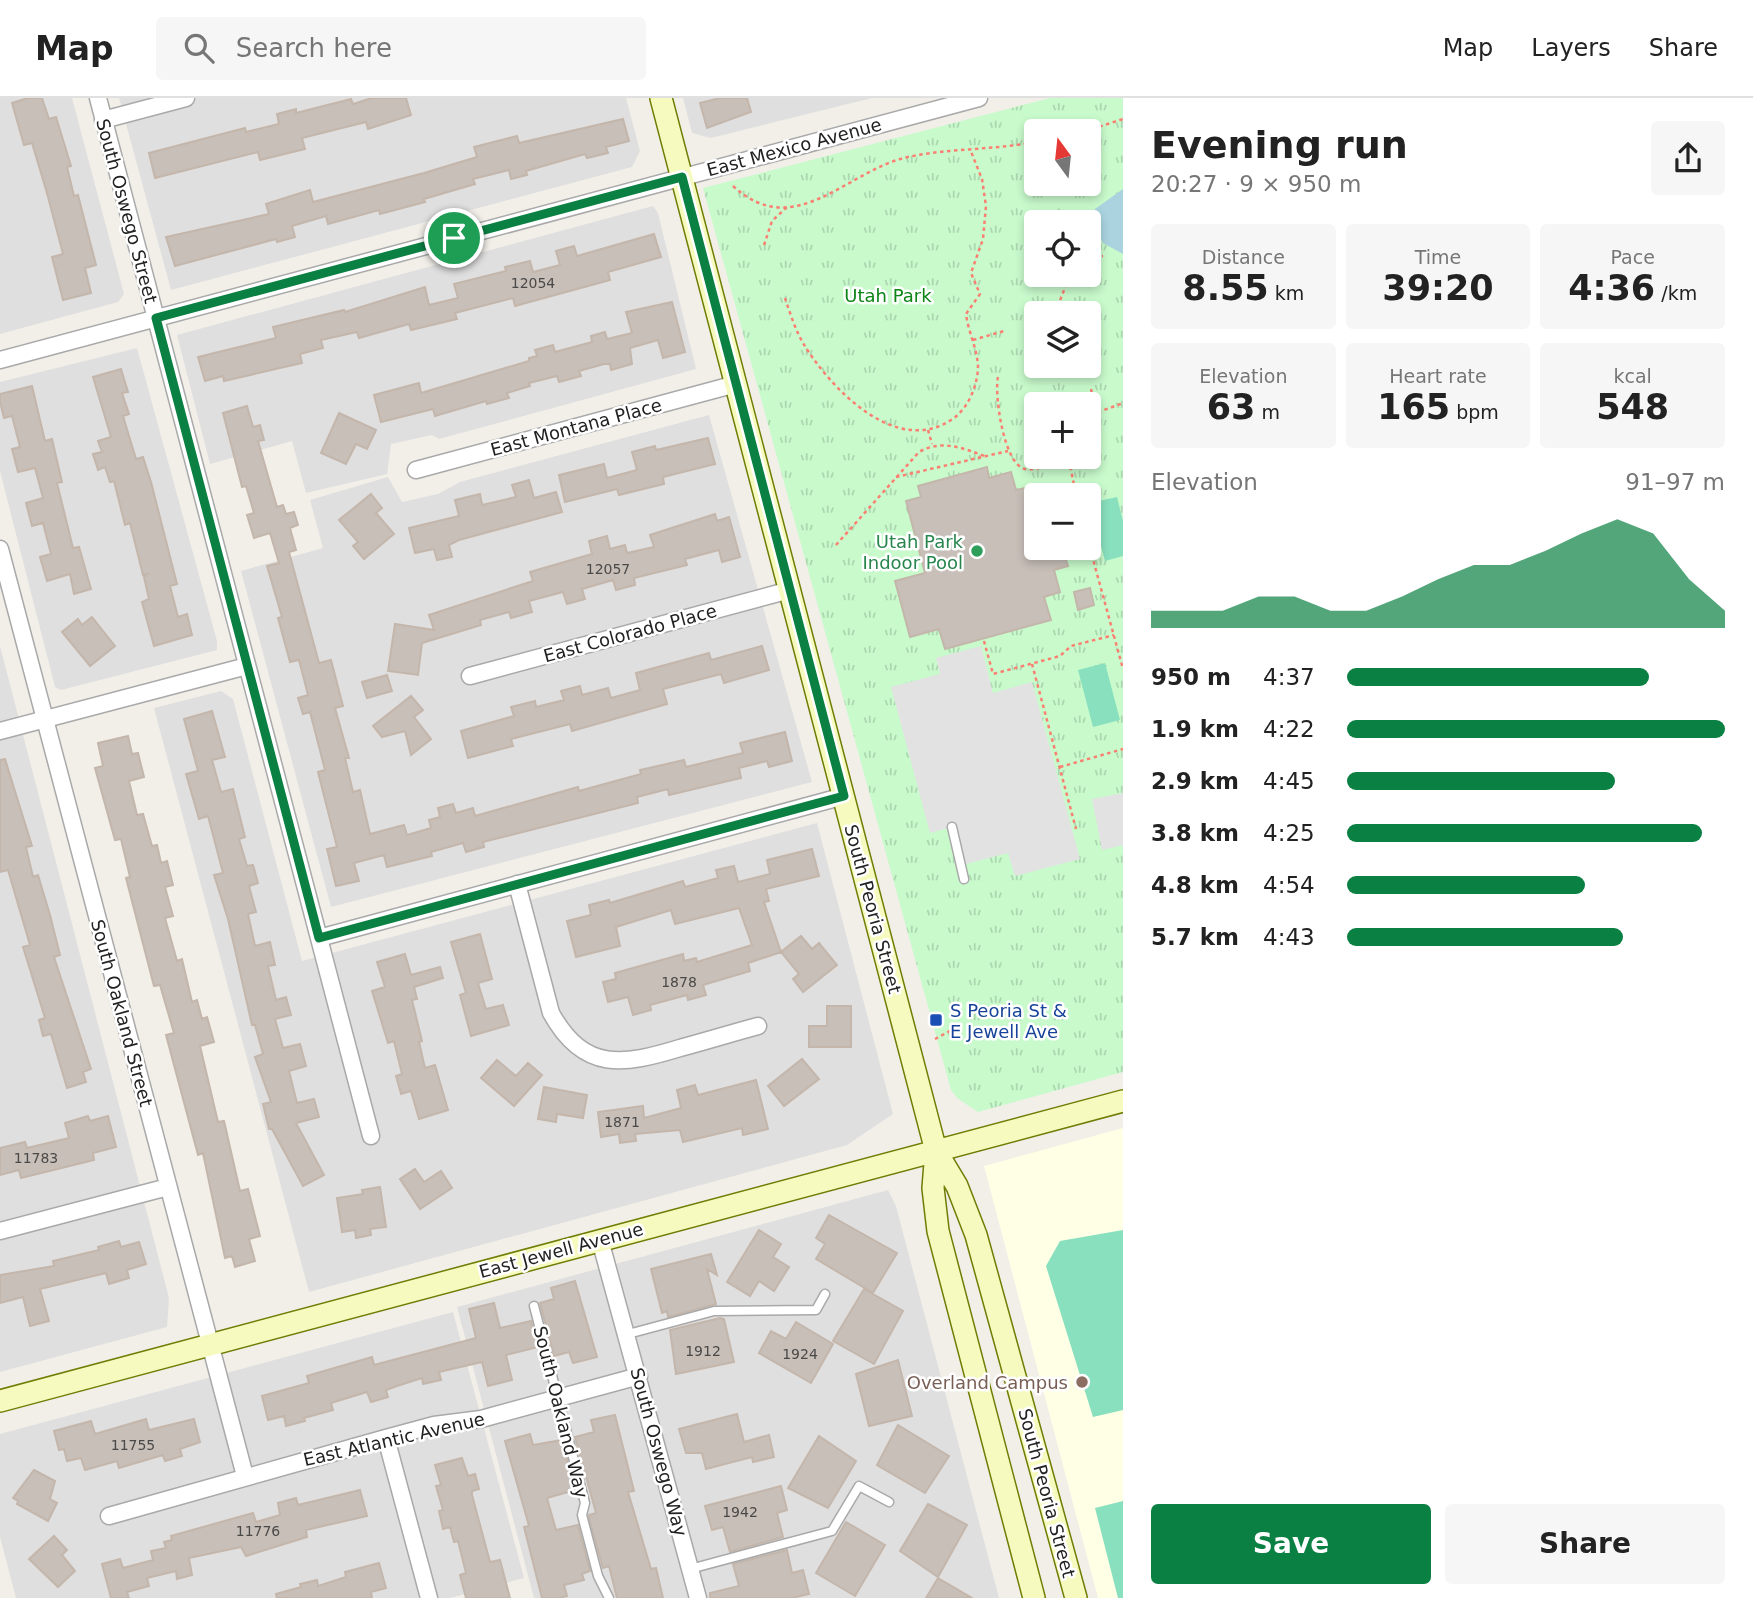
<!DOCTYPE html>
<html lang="en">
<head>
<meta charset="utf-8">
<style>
  body { margin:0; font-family:"DejaVu Sans",sans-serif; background:#f6f6f6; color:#222; height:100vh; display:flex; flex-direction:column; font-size:26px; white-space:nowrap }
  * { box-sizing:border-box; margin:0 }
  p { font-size:23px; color:#767676 }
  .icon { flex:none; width:38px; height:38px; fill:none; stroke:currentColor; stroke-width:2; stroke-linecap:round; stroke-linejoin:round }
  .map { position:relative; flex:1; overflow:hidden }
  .drawer { display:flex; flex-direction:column; background:#fff; width:630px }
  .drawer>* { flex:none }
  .needle { width:46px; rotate:345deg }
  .controls { position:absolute; left:1024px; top:21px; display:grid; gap:14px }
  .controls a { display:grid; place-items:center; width:77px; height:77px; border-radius:7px; background:#fff; box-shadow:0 4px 10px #0003; font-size:35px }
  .pin { position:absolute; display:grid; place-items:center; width:60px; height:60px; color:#fff; margin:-30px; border:4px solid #fff; border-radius:50%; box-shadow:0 2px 7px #0007 }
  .round { display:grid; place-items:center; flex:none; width:74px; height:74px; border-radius:7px; background:#f6f6f6 }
  .summary { display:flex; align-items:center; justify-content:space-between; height:119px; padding:0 28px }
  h1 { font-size:38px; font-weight:700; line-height:52px }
  .figures { display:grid; grid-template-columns:repeat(3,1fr); gap:10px; height:119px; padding:7px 28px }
  .figures div { display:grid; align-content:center; border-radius:7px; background:#f6f6f6; text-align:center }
  .figures b { font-size:35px; font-weight:700 }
  .figures small { font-size:19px; font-weight:400 }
  .figures p { font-size:19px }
  .chart { height:196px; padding:14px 28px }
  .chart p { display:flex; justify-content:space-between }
  .chart svg { width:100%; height:126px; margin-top:7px; fill:#0b8043; opacity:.7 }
  .primary-button { display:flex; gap:14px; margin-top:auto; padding:14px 28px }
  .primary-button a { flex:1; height:80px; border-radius:7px; background:#0b8043; color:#fff; font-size:28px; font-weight:700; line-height:80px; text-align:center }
  .primary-button a+a { background:#f6f6f6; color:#222 }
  ul { padding:0 28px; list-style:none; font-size:23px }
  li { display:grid; grid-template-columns:112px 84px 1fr; align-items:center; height:52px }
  li i { height:18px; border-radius:9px; background:#0b8043 }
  header { display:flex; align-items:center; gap:42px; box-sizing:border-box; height:98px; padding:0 35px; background:#fff; border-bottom:2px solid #e0e0e0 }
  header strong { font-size:33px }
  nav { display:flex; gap:38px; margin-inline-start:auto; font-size:24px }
  .search { width:490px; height:63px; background:#f6f6f6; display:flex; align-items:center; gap:18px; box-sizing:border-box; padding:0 24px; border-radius:7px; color:#767676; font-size:26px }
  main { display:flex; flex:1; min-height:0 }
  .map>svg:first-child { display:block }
  .residential { fill:#e0dfdf }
  .education { fill:#ffffe5 }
  .park { fill:url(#park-tufts); fill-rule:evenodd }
  .pitch { fill:#88e0be }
  .parking { fill:#e2e2e2 }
  .water { fill:#aad3df }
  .building { fill:#c7bfb8; stroke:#c4b6ab; stroke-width:2 }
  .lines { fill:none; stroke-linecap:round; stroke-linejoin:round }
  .lane-casing { stroke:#a9a9a9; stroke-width:11 }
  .street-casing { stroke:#a9a9a9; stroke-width:19 }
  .secondary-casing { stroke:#707d05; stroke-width:24 }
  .path { stroke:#fa8072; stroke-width:2.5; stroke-dasharray:3.5 3.5; stroke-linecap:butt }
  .lane { stroke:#fff; stroke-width:8 }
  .street { stroke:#fff; stroke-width:16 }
  .secondary { stroke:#f7fabf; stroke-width:21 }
  .route-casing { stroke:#fff; stroke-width:14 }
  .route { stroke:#0b8043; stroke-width:9 }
  .leisure-dot { fill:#2e9e5b; stroke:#fff; stroke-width:2.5 }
  .transit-dot { fill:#1a4fb4; stroke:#fff; stroke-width:2.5 }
  .education-dot { fill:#8d6e63; stroke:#fff; stroke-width:2.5 }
  .labels { text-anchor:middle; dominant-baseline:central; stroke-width:5; stroke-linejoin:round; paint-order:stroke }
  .number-label { font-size:14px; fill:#4b4948 }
  .street-label { font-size:18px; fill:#222; stroke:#fff }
  .park-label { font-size:18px; fill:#0c8416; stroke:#fff }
  .leisure-label { font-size:18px; fill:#27864d; stroke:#fff; text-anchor:end }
  .transit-label { font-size:18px; fill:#164399; stroke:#fff; text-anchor:start }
  .education-label { font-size:18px; fill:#785e54; stroke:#fff; text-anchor:end }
</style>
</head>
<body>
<header>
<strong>Map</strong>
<div class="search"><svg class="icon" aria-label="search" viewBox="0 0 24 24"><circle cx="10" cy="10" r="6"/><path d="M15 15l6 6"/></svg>Search here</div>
<nav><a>Map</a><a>Layers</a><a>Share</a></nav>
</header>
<main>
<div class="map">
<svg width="1123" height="1500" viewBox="0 0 1123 1500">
  <defs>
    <pattern id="park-tufts" width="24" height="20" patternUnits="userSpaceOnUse" patternTransform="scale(1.75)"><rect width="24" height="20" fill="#c8facc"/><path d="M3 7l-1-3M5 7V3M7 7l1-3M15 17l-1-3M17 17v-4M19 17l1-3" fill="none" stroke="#acd6af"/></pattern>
  </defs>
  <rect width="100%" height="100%" fill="#f2efe9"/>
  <path class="residential" d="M0,0H72L124,196L118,204L0,236Z
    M119,0H626L640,53L632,69L171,192Z
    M683,0H872L711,40L692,35Z
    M653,108L658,115L696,271L439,341L432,337L391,346L387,376L306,395L292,343L210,366L177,237Z
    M137,250L217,543V552L61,592L55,589L0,373V284Z
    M709,317L812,684L331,809L241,473L323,450L310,402L388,379L402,404L438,396L460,384Z
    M0,548L169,1200L167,1229L0,1274Z
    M221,593L233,601L302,863L817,725L893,1016L847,1047L309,1194L154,610Z
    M888,1092L896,1108L999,1500H534L457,1209Z
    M453,1214L524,1480L450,1500H16L0,1439V1336Z"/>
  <path class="education" d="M1123,1030V1500H1098L984,1068Z"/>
  <path class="park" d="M1050,0H1123V974L978,1014L957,1000L951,992L703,90ZM1036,33H1088V86H1036ZM1036,124H1088V177H1036ZM1036,215H1088V268H1036ZM1036,306H1088V359H1036ZM1036,397H1088V450H1036Z"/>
  <path class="pitch" d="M1117,399L1123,423V458L1105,463L1090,405Z
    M1105,565L1120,622L1093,629L1078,572Z
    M1123,1132V1312L1093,1319L1046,1168L1060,1143Z
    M1123,1403V1500H1118L1095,1410Z"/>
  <path class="parking" d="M981,548L993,595L1032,584L1080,761L1015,778L1008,755L962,767L952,729L930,735L891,589L940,576L936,560Z
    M1123,695V747L1102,752L1092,701Z"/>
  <path class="water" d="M1123,91V156L1103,145L1090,122L1095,111Z"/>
  <path class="building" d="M28,0H42L49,21L56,19L71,68L67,69L74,98L78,97L96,167L85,170L91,195L63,202L52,159L63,156L47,95L32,45L24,47L12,5Z
    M372,0H406L411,17L368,31L366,24L302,40L305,51L260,62L258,54L155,80L149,55L245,30L246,34L279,26L277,16L296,11V15L351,1L353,6Z
    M720,0H747L751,14L707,30L700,5Z
    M623,21L629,43L606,49L608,55L587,60L585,56L526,73L527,77L511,81L509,72L473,81L475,86L424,101L425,104L380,116L379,112L328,126L326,118L292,128L295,139L277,144L276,141L175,168L166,139L269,116L266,106L310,92L313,104L424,75L477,59L474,49L517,38L519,45Z
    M654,136L661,159L608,174L610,182L515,208L513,200L455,215L457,221L411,232L409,226L359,240L357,234L321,242L323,250L300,256L302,265L224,283L223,278L205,283L198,259L276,240L273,229L344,212L345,214L425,189L429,207L458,200L454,186L506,173L505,169L530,163L533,174L560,167L556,153L574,148L577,158Z
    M672,204L685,254L663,260L658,242L630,250L632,266L611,272L610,266H604L579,273L581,278L559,284L557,278L529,285L530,288L507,295L509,300L487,306L486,303L435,318L433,311L381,324L374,297L419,285L421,295L529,263V260L537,258L535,252L553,247L555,254L592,244L591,238L605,234L607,241L632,235L626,214Z
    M121,271L128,294L122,295L129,316L123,318L136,361L143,359L151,384L177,486L170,488L178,519L187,516L192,537L154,548L142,504L149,501L144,479L147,476L143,477L130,425L125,427L114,383L110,384L105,369L98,372L93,356L102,354L98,343L111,339L93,279Z
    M32,288L45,343L52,341L62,384L57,385L73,450L79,449L91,491L74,496L70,476L47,483L40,459L51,456L43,425L32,428L26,405L43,400L35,370L18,374L12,351L20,349L12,318L4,320L0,304V296Z
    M247,308L253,329L260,327L264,342L258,343L277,409L283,407L286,416L294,414L298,427L290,430L296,452L289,454L319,565L331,562L343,608L335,610L349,660H345L353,694L360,692L370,736L404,727L407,737L431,730L429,722L440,719L438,710L453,706L456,715L473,710L475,718L578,689L579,693L641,676L640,672L684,662L686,669L743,655L740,645L785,634L792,663L769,669L767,663L739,670L741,680L669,697L668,691L637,699L638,705L483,744L484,749L466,754L463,745L431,754L432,758L387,769L384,757L354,765L359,783L336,788L327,751L337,749L318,674L325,672L310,614L303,616L298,600L308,597L299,562L290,564L278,520L282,519L267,468L279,465L270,435L254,440L247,417L254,415L246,388L242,389L223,315Z
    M339,315L376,332L367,351L356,346L346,366L321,355Z
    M708,340L715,366L663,379L664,386L619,397L617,391L565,404L559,377L604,366L607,380L637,372L632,354L655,348L656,352Z
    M987,369L989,380L1011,374L1016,392L1034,388L1036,450H1062L1068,468L1054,472L1060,494L1044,499L1051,522L945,551L939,531L910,539L895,483L925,475L906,403L921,399L918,388Z
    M529,382L534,400L556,394L562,414L459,442L449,447L452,459L437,462L434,451L415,455L409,430L459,418L455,402L480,396L482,407L516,399L512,387Z
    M371,396L382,410L376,415L394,436L364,461L353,448L358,444L339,422Z
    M715,416L717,423L729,419L740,459L722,464L719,452L685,461L687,467L634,480L635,487L616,492L613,482L582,491L585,501L567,506L563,494L529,503L532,514L511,520L509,514L480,522L481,527L422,545L418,577L388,573L395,526L434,532L429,517L533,483L530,474L592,456L589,443L607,438L610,451L625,447L627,455L654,449L650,437Z
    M1090,490L1094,507L1078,512L1074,494Z
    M92,519L115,548L90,568L62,534L78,521L82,527Z
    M762,548L769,572L724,585L721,576L663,591L667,606L572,633L570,626L511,641L513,648L468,660L461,633L514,618L511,609L535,603L536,609L564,602L561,593L580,588L582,597L608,590L611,600L640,592L636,575L709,555L711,562Z
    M387,577L392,593L367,600L362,584Z
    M411,598L423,612L414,619L431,641L411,657L405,633L382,639L373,628Z
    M212,613L225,659L212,662L221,694L233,691L245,739L239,741L247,768L253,767L258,785L249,788L256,814L248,816L255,848L270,844L275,867L268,868L276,902L286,899L291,917L275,921L283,950L300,946L306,968L289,973L297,1005L314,1001L319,1019L296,1025L324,1077L303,1088L272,1031H269L263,1006L271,1004L255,959L263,956L255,927H252L228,821L214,777L223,775L208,718L199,721L186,676L198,673L184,621Z
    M128,638L132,656L138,655L144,679L129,683L137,717L143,716L152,748L157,747L161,765L167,763L173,787L165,789L173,818L165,820L177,863L182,861L192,904L197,902L202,921L207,919L214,944L200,948L218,1024L224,1023L240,1093L248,1091L260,1138L249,1141L255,1163L235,1169L232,1158L225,1160L203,1055L198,1057L166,937L174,935L160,887L154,888L126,780L130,779L121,741L115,742L95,670L103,668L98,645Z
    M5,661L32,748L26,749L33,779L38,777L50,817L60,857L54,859L91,971L83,974L86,984L67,990L51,936L43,938L39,922L45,920L23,849L30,847L8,772L0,774V662Z
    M812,751L819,778L766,791L769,803L764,804L781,854L748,865L750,873L703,887L706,897L688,902L687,897L650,907L651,912L633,917L628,899L608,904L603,884L616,881L615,875L683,856L684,863L696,860L697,864L752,847L739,810L675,826L671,812L616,829L620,848L576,859L567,823L591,817L589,807L609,802L610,805L683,783L685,789L718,780L716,772L734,768L738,784L770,776L767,762Z
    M480,836L492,881L478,885L486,911L503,907L509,927L471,938L460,897L466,895L451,844Z
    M801,838L812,851L819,845L837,867L803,894L793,881L799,876L781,854Z
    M405,856L411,877L440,869L443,880L414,889L417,901L412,902L422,943L419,944L425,970L435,967L448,1012L419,1021L411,993L401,996L396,978L402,976L394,943L388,945L372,893L385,889L377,864Z
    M827,908H851V949H809V928H827Z
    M802,961L819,981L784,1008L768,988Z
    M497,962L516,978L528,965L542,977L514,1008L481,980Z
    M756,982L768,1031L743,1037L742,1030L683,1044L680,1032L635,1036L636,1043L620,1045L619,1036L601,1039L598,1014L643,1008L644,1020L681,1010L677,992L695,987L698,997Z
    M544,989L587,997L583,1020L557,1016L556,1024L538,1021Z
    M88,1018L90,1023L108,1018L116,1049L93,1055L94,1062L21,1080L19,1072L0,1077V1050L25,1044L27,1050L69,1040L65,1025Z
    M415,1071L424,1084L441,1073L452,1090L420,1111L400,1081Z
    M380,1089L386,1129L370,1131L371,1137L356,1140L355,1132L342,1134L337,1100L363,1096L362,1092Z
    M829,1117L897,1155L873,1195L816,1161L825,1146L816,1140Z
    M759,1132L781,1146L773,1159L789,1169L774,1193L759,1183L750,1198L727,1184Z
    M119,1143L121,1149L139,1144L146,1166L127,1172L129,1180L109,1186L106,1175L40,1191L49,1223L30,1228L23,1199L0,1205V1177L54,1168L53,1163L99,1152L98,1149Z
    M711,1156L717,1177L707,1171L716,1206L668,1219L667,1213L662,1215L651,1171Z
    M575,1183L597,1259L573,1265L569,1254L554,1258L540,1205L554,1201L551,1190Z
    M864,1191L903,1213L874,1266L833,1243Z
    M494,1205L500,1230L531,1223L538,1249L506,1257L512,1282L488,1288L482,1264L439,1274L441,1282L423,1286L422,1280L397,1288L386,1292L388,1299L371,1304L367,1294L331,1305L333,1312L304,1320L305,1323L286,1328L284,1318L268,1322L262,1298L309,1285L307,1278L372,1259L374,1267L476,1240L469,1211Z
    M720,1220L724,1221L734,1264L676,1276L670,1232Z
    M796,1224L833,1246L811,1285L759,1255L771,1233L786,1241Z
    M898,1262L912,1318L869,1328L856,1276Z
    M737,1316L744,1344L769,1337L774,1359L753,1364L752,1359L706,1371L702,1355H686L679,1331Z
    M615,1317L634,1393L628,1394L651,1471L656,1470L663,1500H617L609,1468L603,1470L590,1424L589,1417L596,1415L575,1339L594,1334L591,1322Z
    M146,1321L149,1332L194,1321L200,1344L180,1351L182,1358L165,1363L163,1357L119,1370L117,1363L85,1372L81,1360L67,1363L64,1351L59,1352L54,1333L91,1323L95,1336Z
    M898,1327L949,1358L925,1395L877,1367Z
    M530,1336L533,1347L562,1342L575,1392L547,1400L556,1432L578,1427L590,1473L582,1476L584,1482L564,1487L567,1498L559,1500H542L524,1429L529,1428L505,1343Z
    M819,1338L856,1363L828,1410L788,1390Z
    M462,1360L468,1378L475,1376L479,1391L472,1393V1397L490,1464L500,1462L510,1500H466L460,1477L466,1475L458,1443L454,1444L450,1429L443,1431L439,1413L443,1412L436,1388L441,1387L435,1367Z
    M34,1372L55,1383L50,1401L57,1405L48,1423L17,1406L18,1403L13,1400Z
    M781,1388L787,1412L777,1415L783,1439L730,1454L723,1429L712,1432L705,1408Z
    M360,1392L367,1418L306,1432L307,1439L246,1458L241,1449L189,1460L192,1477L177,1481L176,1473L147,1480L149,1488L127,1494L129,1500H111L102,1466L120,1461L123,1470L153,1462L151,1453L166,1450L164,1444L172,1442L171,1438L253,1415L256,1424L280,1417L278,1405L296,1400L298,1407Z
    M928,1406L967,1427L938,1479L900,1453Z
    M846,1424L885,1447L855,1498L816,1475Z
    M54,1438L67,1452L62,1457L75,1473L58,1489L29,1461Z
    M787,1452L792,1475L803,1472L809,1496L792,1500H710V1495L739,1488L733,1466Z
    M379,1465L386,1490L371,1494L372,1500H277L276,1496L301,1489L300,1486L317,1482L318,1488L346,1479L345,1474Z
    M938,1480L972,1500H926Z"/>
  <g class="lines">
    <defs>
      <path id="lane" d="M952,729L964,781
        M534,1208L585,1405L582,1417L598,1478L609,1500
        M628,1236L714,1213L816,1212L825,1196
        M690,1471L832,1433L859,1388L889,1404"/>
      <path id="street" d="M98,0L371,1038
        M103,22L186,0
        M0,262L979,0
        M416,372L736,286
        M0,451L245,1378
        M470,578L790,492
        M0,633L247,568
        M517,786L551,915C584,975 624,967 680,950C706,943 732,935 758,928
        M319,840L844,698
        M0,1133L168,1089
        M600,1142L698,1500
        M386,1340L429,1500
        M109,1418L386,1340L434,1327L481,1321L639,1278"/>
      <path id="secondary" d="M661,0L936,1053L957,1088L976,1137L1076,1500
        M936,1053L933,1090L938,1133L1034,1500
        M0,1303L1123,1003"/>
    </defs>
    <use href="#lane" class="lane-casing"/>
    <use href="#street" class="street-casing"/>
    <use href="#secondary" class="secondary-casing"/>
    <path class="path" d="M1086,33L1123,21
      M733,88C795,145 847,72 908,59C950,50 994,52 1036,44
      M764,147L772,123L787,109
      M1088,160L1103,158
      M785,200C790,215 795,231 803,245C830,290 897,361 954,320C969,309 978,286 978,268C977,250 968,233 966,216L980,196L971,175L983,141L986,108L982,81L970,51
      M1055,215L1070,177
      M973,242L1004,233
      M998,279C994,297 1004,367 1025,371C1038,373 1057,364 1069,360
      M1091,291L1096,315
      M1088,324L1096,315L1123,305
      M928,332L932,346
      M1069,362L1076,397
      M896,379L1008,353
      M1088,443L1123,571
      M836,447L919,354C942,341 963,350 987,359
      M984,543L993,576L1060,558L1071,548L1114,537
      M1032,566L1076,731
      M1060,669L1123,651
      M935,941L959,928"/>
    <use href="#lane" class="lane"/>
    <use href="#street" class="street"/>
    <use href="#secondary" class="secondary"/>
  </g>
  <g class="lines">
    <defs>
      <path id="route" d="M682,79L844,698L319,840L156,220Z"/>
    </defs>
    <use href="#route" class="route-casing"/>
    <use href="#route" class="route"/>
  </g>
  <circle class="leisure-dot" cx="977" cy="453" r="7"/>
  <rect class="transit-dot" x="929" y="915" width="14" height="14" rx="3.5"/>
  <circle class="education-dot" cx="1082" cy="1284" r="7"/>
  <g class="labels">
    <g class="number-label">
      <text x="533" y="185">12054</text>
      <text x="608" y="471">12057</text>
      <text x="679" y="884">1878</text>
      <text x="622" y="1024">1871</text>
      <text x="36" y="1060">11783</text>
      <text x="703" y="1253">1912</text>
      <text x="800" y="1256">1924</text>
      <text x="133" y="1347">11755</text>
      <text x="740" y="1414">1942</text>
      <text x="258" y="1433">11776</text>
    </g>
    <g class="street-label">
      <text transform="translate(794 49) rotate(-15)">East Mexico Avenue</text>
      <text transform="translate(127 113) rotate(75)">South Oswego Street</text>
      <text transform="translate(576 329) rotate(-15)">East Montana Place</text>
      <text transform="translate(630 535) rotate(-15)">East Colorado Place</text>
      <text transform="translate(873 811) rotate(75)">South Peoria Street</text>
      <text transform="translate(122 915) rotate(75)">South Oakland Street</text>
      <text transform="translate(561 1152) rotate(-15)">East Jewell Avenue</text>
      <text transform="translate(561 1314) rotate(76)">South Oakland Way</text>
      <text transform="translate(394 1341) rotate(-13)">East Atlantic Avenue</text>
      <text transform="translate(659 1354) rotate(75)">South Oswego Way</text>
      <text transform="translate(1047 1395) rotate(75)">South Peoria Street</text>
    </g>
    <g class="park-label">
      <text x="888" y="197">Utah Park</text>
    </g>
    <g class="leisure-label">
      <text x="963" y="443">Utah Park<tspan x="963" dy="21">Indoor Pool</tspan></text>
    </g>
    <g class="transit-label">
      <text x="950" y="912">S Peoria St &amp;<tspan x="950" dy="21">E Jewell Ave</tspan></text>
    </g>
    <g class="education-label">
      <text x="1068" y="1284">Overland Campus</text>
    </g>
  </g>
</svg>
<div class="controls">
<a><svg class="needle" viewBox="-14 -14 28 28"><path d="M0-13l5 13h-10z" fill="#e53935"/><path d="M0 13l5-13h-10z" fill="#767676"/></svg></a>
<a><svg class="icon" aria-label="locate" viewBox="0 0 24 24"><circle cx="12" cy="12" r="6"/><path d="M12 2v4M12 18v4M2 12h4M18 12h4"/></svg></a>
<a><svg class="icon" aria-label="layers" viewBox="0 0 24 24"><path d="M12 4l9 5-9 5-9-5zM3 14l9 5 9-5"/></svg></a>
<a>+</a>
<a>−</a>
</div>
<div class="pin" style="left:454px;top:140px;background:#1e9e55"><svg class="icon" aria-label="arrive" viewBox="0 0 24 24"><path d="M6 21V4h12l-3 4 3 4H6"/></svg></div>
</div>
<section class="drawer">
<div class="summary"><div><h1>Evening run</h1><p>20:27 · 9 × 950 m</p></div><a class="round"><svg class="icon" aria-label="share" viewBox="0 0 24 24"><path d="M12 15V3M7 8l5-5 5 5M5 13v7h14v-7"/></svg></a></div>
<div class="figures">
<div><p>Distance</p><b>8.55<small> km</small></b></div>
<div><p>Time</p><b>39:20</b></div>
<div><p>Pace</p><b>4:36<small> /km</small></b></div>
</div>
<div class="figures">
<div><p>Elevation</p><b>63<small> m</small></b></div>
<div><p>Heart rate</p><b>165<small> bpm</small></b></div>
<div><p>kcal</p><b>548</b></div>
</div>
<div class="chart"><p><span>Elevation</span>91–97 m</p>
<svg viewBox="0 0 160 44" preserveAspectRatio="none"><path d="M0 44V38L10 38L20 38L30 33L40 33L50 38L60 38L70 33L80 27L90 22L100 22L110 17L120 11L130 6L140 11L150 27L160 38V44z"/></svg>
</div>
<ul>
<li><b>950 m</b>4:37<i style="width:80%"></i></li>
<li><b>1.9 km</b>4:22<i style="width:100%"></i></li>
<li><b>2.9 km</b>4:45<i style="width:71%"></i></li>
<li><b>3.8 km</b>4:25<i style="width:94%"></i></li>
<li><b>4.8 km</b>4:54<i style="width:63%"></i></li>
<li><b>5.7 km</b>4:43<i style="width:73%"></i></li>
</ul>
<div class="primary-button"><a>Save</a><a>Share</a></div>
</section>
</main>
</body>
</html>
